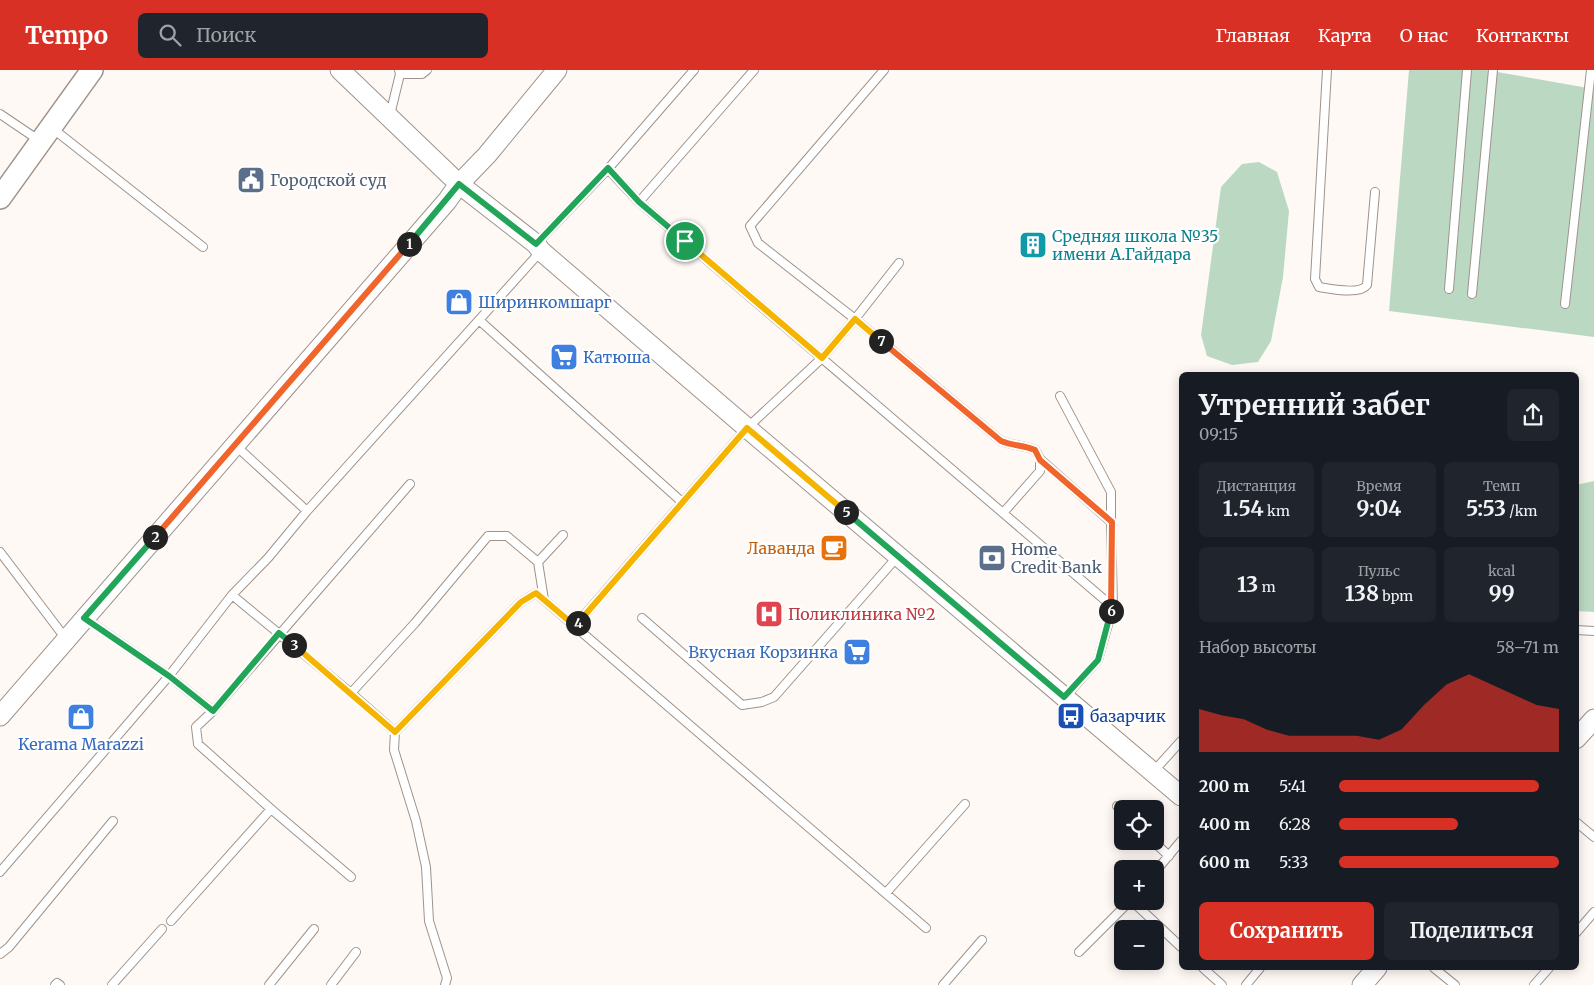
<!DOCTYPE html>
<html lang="ru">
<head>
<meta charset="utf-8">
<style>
  body { margin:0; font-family:Merriweather,serif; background:#20242c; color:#f1f3f6; height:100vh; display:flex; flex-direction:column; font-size:19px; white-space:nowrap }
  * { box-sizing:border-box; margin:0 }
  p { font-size:16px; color:#9ea1a6 }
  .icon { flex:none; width:28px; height:28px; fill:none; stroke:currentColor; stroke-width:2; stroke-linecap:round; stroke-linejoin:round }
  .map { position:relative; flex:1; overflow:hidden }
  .panel { position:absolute; left:1179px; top:302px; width:400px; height:598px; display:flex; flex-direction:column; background:#171b24; border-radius:8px; box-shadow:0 2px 12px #0003 }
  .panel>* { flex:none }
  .fabs { position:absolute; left:1114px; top:730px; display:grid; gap:10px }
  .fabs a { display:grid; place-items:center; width:50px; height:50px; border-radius:8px; background:#171b24; box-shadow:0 2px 12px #0003; font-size:25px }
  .pin { position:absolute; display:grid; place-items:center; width:42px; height:42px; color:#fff; margin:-21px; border:2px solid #fff; border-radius:50%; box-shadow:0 1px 5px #0007 }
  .km { position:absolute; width:25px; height:25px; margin:-12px; border-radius:50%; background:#222; color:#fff; font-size:14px; line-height:25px; text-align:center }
  .round { display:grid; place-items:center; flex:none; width:52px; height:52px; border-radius:8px; background:#20242c }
  .headline { display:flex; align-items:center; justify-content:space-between; height:85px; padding:0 20px }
  h1 { font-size:28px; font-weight:700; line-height:38px }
  .metrics { display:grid; grid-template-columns:repeat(3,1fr); gap:8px; height:85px; padding:5px 20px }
  .metrics div { display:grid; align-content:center; border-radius:8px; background:#20242c; text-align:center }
  .metrics b { font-size:21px; font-weight:700 }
  .metrics small { font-size:14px; font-weight:400 }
  .metrics p { font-size:14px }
  .chart { height:140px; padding:10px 20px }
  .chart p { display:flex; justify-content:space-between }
  .chart svg { width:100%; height:90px; margin-top:5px; fill:#d93025; opacity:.7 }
  .button { display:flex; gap:10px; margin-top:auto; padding:10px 20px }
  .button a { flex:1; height:58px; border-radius:8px; background:#d93025; color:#fff; font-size:20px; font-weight:700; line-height:58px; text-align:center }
  .button a+a { background:#20242c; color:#f1f3f6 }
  ul { padding:0 20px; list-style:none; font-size:16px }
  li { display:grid; grid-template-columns:80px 60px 1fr; align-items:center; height:38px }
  li i { height:12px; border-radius:6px; background:#d93025 }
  header { display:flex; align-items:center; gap:30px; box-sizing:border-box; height:70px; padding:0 25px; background:#d93025; color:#fff }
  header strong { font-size:24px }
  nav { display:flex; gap:28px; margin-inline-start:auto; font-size:18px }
  .search { width:350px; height:45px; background:#20242c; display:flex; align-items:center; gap:12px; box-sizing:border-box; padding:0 18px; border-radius:8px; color:#9ea1a6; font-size:19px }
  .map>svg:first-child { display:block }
  .green { fill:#bbd9c2 }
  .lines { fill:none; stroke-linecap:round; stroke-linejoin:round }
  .service-casing { stroke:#9f938b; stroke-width:10 }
  .tertiary-casing { stroke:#9f938b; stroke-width:21 }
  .secondary-casing { stroke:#9f938b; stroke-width:24 }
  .service { stroke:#fff; stroke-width:8 }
  .tertiary { stroke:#fff; stroke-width:19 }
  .secondary { stroke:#fff; stroke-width:21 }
  .split-1-casing { stroke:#fff; stroke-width:10 }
  .split-2-casing { stroke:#fff; stroke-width:10 }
  .split-3-casing { stroke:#fff; stroke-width:10 }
  .split-4-casing { stroke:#fff; stroke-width:10 }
  .split-5-casing { stroke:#fff; stroke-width:10 }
  .split-6-casing { stroke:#fff; stroke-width:10 }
  .split-7-casing { stroke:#fff; stroke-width:10 }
  .split-8-casing { stroke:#fff; stroke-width:10 }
  .split-1 { stroke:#22a559; stroke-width:6 }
  .split-2 { stroke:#f0652b; stroke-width:6 }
  .split-3 { stroke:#22a559; stroke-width:6 }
  .split-4 { stroke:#f5b400; stroke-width:6 }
  .split-5 { stroke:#f5b400; stroke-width:6 }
  .split-6 { stroke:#22a559; stroke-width:6 }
  .split-7 { stroke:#f0652b; stroke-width:6 }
  .split-8 { stroke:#f5b400; stroke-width:6 }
  .labels { text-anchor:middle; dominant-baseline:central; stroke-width:4.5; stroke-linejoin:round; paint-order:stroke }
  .service-label { font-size:16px; fill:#4e5e75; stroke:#fff; text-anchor:start }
  .culture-label { font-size:16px; fill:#0d838f; stroke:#fff; text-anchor:start }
  .shop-label { font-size:16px; fill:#366cbe; stroke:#fff; text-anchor:start }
  .food-label { font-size:16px; fill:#c56008; stroke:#fff; text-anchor:end }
  .health-label { font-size:16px; fill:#be3a42; stroke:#fff; text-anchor:start }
  .transit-label { font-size:16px; fill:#164399; stroke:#fff; text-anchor:start }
</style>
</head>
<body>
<header>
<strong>Tempo</strong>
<div class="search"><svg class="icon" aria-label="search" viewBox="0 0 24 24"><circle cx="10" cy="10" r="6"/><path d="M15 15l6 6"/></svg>Поиск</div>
<nav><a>Главная</a><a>Карта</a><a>О нас</a><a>Контакты</a></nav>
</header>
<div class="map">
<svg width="1594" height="915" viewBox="0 0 1594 915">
  <rect width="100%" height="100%" fill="#fef9f5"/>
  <path class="green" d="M1409,0H1486L1594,19V267L1389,241Z
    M1259,92L1277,102L1289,141L1283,207L1271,271L1258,292L1232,295L1207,286L1201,265L1221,117L1242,94Z
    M1594,411V542L1576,541V415Z"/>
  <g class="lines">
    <defs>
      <path id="service" d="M884,0L750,156L758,173L855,249L1001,371C1013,376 1024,375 1035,380L1040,389V401L1003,443
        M1327,0L1315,209L1319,217C1330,219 1360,225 1367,215L1375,122
        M400,4H422L427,0
        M0,44L40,71
        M390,45L400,4L399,0
        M52,58L203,177
        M608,99L639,132L1113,537
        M639,132L754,0
        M536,174L608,99L694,0
        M1449,219L1467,0
        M1472,224L1493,0
        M1565,234L1591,0
        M479,250L682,432
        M1060,326L1111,422V452L1113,537L1098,590L1065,627
        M235,375L307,441
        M1040,389L1111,452
        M0,482L66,569
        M232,525L351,623L395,662
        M544,530L538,492L563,465
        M642,548L742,635L762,632L774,627L898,486
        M86,549L169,606L213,641
        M575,556L747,358L822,288L855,249L899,193
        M1576,560L1594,561
        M351,623L415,553L488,466H507L538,492
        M1153,702L1181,671
        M1117,736L1122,741
        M1576,752L1594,767
        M1153,771L1169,786
        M0,802L169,606L232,525L268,488L307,441L541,181
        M1155,802L1181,771
        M351,807L271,739L198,674L196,657L213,641L410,414
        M886,823L965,734
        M1132,831L1181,877
        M171,851L271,739
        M1576,863L1594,842
        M1079,882L1130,831
        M0,884L9,877L113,751
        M1203,898L1222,915
        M1434,898L1455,915
        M55,915L57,913L60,915
        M112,915L162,859
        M269,915L314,859
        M331,915L356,882
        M445,915L447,908L429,851L426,797L416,751L394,680L395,662L521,532L536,523L926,858
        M943,915L982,870
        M1246,915L1260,898
        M1534,915L1549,898"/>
      <path id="tertiary" d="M340,0L459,114L536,174L541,181L754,364L1181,726
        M0,646L447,131L459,114L487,85L557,0
        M1576,669L1594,649
        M1362,915L1377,898"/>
      <path id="secondary" d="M0,128L92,0"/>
    </defs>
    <use href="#service" class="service-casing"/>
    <use href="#tertiary" class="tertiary-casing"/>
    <use href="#secondary" class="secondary-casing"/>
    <use href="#service" class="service"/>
    <use href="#tertiary" class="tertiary"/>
    <use href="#secondary" class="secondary"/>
  </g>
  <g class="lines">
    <defs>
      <path id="split-1" d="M409,174L459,114L536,174L608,98L639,132L685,171"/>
      <path id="split-2" d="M155,467L409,174"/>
      <path id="split-3" d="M155,467L84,548L169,606L213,641L279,563L294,575"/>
      <path id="split-4" d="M294,575L395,662L521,532L536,523L575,556L578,553"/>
      <path id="split-5" d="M578,553L747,358L846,442"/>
      <path id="split-6" d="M846,442L1064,627L1098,590L1111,541"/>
      <path id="split-7" d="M881,271L1001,371C1013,376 1024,375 1035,380L1040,390L1112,452L1111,541"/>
      <path id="split-8" d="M685,171L822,288L855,249L881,271"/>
    </defs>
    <use href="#split-1" class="split-1-casing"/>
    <use href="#split-2" class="split-2-casing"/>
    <use href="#split-3" class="split-3-casing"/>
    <use href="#split-4" class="split-4-casing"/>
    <use href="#split-5" class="split-5-casing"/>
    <use href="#split-6" class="split-6-casing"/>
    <use href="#split-7" class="split-7-casing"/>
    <use href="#split-8" class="split-8-casing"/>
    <use href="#split-1" class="split-1"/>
    <use href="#split-2" class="split-2"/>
    <use href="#split-3" class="split-3"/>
    <use href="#split-4" class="split-4"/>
    <use href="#split-5" class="split-5"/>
    <use href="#split-6" class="split-6"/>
    <use href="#split-7" class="split-7"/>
    <use href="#split-8" class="split-8"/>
  </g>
  <defs>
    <symbol id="civic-square" viewBox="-11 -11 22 22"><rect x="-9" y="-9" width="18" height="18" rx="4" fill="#5c6f8a" stroke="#fff"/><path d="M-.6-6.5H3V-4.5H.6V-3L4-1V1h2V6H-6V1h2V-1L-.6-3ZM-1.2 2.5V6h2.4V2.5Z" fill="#fff"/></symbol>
    <symbol id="building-square" viewBox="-11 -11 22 22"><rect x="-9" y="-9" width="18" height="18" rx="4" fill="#0f9aa8" stroke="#fff"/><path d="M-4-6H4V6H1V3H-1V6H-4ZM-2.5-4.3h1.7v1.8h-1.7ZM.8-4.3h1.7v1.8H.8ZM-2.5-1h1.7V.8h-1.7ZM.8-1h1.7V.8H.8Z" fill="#fff"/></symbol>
    <symbol id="shop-square" viewBox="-11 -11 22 22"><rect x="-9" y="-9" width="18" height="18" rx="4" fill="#3f7fe0" stroke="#fff"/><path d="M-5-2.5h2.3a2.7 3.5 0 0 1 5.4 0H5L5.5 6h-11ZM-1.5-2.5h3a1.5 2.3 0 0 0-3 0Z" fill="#fff"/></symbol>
    <symbol id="supermarket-square" viewBox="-11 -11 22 22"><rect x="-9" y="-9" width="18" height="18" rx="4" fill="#3f7fe0" stroke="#fff"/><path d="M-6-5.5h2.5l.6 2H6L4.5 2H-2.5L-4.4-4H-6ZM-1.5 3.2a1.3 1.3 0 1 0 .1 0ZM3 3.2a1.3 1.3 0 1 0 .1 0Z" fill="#fff"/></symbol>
    <symbol id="cafe-square" viewBox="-11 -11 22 22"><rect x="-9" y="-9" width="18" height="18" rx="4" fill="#e8710a" stroke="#fff"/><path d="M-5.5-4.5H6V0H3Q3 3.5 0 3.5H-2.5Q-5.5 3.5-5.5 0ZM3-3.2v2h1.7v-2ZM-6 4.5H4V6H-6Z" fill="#fff"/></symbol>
    <symbol id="bank-square" viewBox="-11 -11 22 22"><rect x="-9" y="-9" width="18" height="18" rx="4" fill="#5c6f8a" stroke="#fff"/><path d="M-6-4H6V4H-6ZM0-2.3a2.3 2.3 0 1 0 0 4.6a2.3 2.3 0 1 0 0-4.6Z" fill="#fff"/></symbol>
    <symbol id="hospital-square" viewBox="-11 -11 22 22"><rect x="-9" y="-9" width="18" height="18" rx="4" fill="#e0444e" stroke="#fff"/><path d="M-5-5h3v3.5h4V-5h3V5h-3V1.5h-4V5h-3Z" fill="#fff"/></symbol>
    <symbol id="bus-square" viewBox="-11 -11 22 22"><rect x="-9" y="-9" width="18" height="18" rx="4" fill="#1a4fb4" stroke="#fff"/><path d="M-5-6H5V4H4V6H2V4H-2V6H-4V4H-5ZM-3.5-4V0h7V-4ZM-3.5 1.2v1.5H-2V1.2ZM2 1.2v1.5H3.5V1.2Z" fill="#fff"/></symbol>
  </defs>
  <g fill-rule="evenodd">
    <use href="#civic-square" x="235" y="94" width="32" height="32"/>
    <use href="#building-square" x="1017" y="159" width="32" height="32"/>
    <use href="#shop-square" x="443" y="216" width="32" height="32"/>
    <use href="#supermarket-square" x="548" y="271" width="32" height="32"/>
    <use href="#cafe-square" x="818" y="462" width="32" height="32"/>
    <use href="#bank-square" x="976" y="472" width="32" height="32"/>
    <use href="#hospital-square" x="753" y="528" width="32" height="32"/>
    <use href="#supermarket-square" x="841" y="566" width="32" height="32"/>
    <use href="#bus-square" x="1055" y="630" width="32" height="32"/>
    <use href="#shop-square" x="65" y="631" width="32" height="32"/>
  </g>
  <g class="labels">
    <g class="service-label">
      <text x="270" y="110">Городской суд</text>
      <text x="1011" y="479">Home<tspan x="1011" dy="18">Credit Bank</tspan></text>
    </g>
    <g class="culture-label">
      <text x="1052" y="166">Средняя школа №35<tspan x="1052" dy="18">имени А.Гайдара</tspan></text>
    </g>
    <g class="shop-label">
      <text x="478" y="232">Ширинкомшарг</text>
      <text x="583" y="287">Катюша</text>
      <text x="838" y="582" text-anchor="end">Вкусная Корзинка</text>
      <text x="81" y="674" text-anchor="middle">Kerama Marazzi</text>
    </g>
    <g class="food-label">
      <text x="815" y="478">Лаванда</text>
    </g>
    <g class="health-label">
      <text x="788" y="544">Поликлиника №2</text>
    </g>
    <g class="transit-label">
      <text x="1090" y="646">базарчик</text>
    </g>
  </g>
</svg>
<div class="fabs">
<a><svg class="icon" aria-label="locate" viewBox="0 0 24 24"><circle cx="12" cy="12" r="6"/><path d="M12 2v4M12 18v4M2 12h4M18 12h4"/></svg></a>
<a>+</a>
<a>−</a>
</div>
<div class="pin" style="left:685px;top:171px;background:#1e9e55"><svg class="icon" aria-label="arrive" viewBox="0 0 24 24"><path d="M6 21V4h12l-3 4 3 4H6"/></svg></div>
<b class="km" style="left:409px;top:174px">1</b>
<b class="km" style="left:155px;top:467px">2</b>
<b class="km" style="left:294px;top:575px">3</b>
<b class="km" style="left:578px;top:553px">4</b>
<b class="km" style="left:846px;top:442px">5</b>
<b class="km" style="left:1111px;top:541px">6</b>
<b class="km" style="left:881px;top:271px">7</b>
<section class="panel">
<div class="headline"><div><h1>Утренний забег</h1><p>09:15</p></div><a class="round"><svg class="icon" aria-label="share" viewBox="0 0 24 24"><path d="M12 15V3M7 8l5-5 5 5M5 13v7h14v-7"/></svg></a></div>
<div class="metrics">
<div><p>Дистанция</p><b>1.54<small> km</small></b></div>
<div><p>Время</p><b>9:04</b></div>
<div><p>Темп</p><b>5:53<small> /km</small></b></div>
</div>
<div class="metrics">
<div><b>13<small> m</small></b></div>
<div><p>Пульс</p><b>138<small> bpm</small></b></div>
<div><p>kcal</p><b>99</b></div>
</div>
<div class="chart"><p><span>Набор высоты</span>58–71 m</p>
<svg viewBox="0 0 160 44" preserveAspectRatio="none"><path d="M0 44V23L10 26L20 28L30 33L40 36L50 36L60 36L70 36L80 38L90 33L100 21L110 11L120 6L130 11L140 16L150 21L160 23V44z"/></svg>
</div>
<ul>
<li><b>200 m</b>5:41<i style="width:91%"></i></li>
<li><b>400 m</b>6:28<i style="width:54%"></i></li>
<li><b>600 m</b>5:33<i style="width:100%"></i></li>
</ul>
<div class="button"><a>Сохранить</a><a>Поделиться</a></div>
</section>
</div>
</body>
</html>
